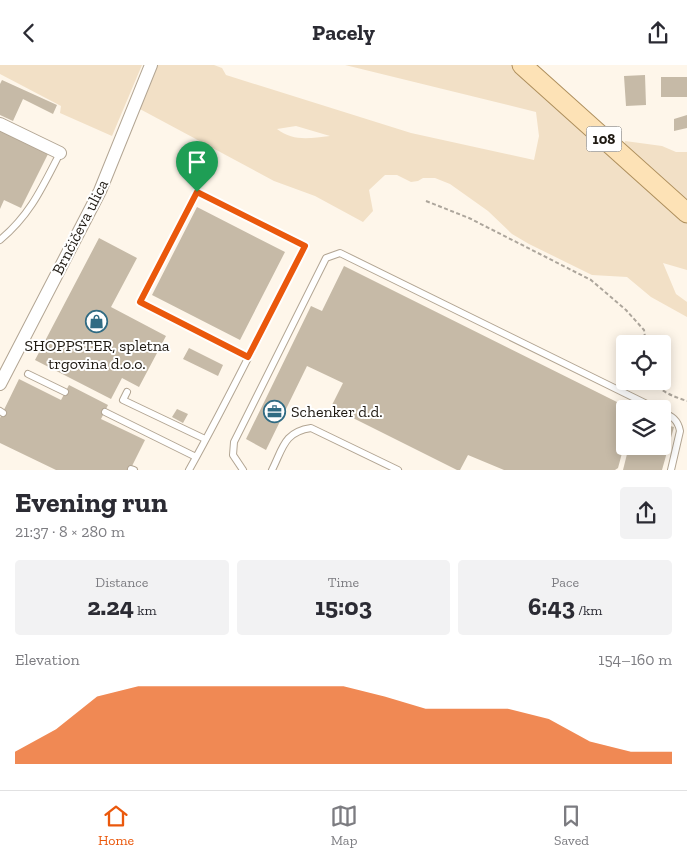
<!DOCTYPE html>
<html lang="en">
<head>
<meta charset="utf-8">
<style>
  body { margin:0; font-family:"Zilla Slab",serif; background:#f2f2f3; color:#2b2b33; height:100vh; display:flex; flex-direction:column; font-size:19px; white-space:nowrap }
  * { box-sizing:border-box; margin:0 }
  p { font-size:16px; color:#7c7c81 }
  .icon { flex:none; width:28px; height:28px; fill:none; stroke:currentColor; stroke-width:2; stroke-linecap:round; stroke-linejoin:round }
  .map { position:relative; height:405px; overflow:hidden }
  .sheet { display:flex; flex-direction:column; background:#fff; flex:1 }
  .sheet>* { flex:none }
  .controls { position:absolute; left:616px; top:270px; display:grid; gap:10px }
  .controls a { display:grid; place-items:center; width:55px; height:55px; border-radius:5px; background:#fff; box-shadow:0 2px 12px #0003; font-size:25px }
  .pin { position:absolute; display:grid; place-items:center; width:42px; height:42px; color:#fff; margin:-51px -21px; border-radius:50% 50% 50% 0; rotate:-45deg; box-shadow:0 0 5px #0007 }
  .pin .icon { rotate:45deg }
  .round { display:grid; place-items:center; flex:none; width:52px; height:52px; border-radius:5px; background:#f2f2f3 }
  .summary { display:flex; align-items:center; justify-content:space-between; height:85px; padding:0 15px }
  h1 { font-size:28px; font-weight:800; line-height:38px }
  .stats { display:grid; grid-template-columns:repeat(3,1fr); gap:8px; height:85px; padding:5px 15px }
  .stats div { display:grid; align-content:center; border-radius:5px; background:#f2f2f3; text-align:center }
  .stats b { font-size:25px; font-weight:800 }
  .stats small { font-size:14px; font-weight:400 }
  .stats p { font-size:14px }
  .chart { height:140px; padding:10px 15px }
  .chart p { display:flex; justify-content:space-between }
  .chart svg { width:100%; height:90px; margin-top:5px; fill:#ea580c; opacity:.7 }
  header { display:flex; justify-content:space-between; align-items:center; height:65px; padding:0 15px; background:#fff; font-size:22px; font-weight:800 }
  .tab-bar { display:flex; justify-content:space-around; align-items:center; height:70px; border-top:1px solid #e1e1e2; background:#fff; font-size:14px; color:#7c7c81 }
  .tab-bar a { display:grid; justify-items:center; gap:2px }
  .tab-bar .active { color:#ea580c }
  .map>svg:first-child { display:block }
  .green { fill:#f2e0c6; fill-rule:evenodd }
  .building { fill:#c6baa7 }
  .lines { fill:none; stroke-linecap:round; stroke-linejoin:round }
  .service-casing { stroke:#b2a593; stroke-width:8 }
  .minor-casing { stroke:#b2a593; stroke-width:14 }
  .primary-casing { stroke:#ae8f5d; stroke-width:21 }
  .path { stroke:#ada69c; stroke-width:2; stroke-dasharray:4 2.5; stroke-linecap:butt }
  .service { stroke:#fff; stroke-width:6 }
  .minor { stroke:#fff; stroke-width:12 }
  .primary { stroke:#fde2b6; stroke-width:19 }
  .route-casing { stroke:#fff; stroke-width:10 }
  .route { stroke:#ea580c; stroke-width:6 }
  .labels { text-anchor:middle; dominant-baseline:central; stroke-width:4; stroke-linejoin:round; paint-order:stroke }
  .shield { fill:#fff; stroke:#625e59; stroke-width:1 }
  .shield-label { font-size:15px; font-weight:bold; fill:#1e1912 }
  .street-label { font-size:16px; fill:#1e1912; stroke:#fff }
  .poi-label { font-size:16px; fill:#1e1912; stroke:#fff }
</style>
</head>
<body>
<header><svg class="icon" aria-label="back" viewBox="0 0 24 24"><path d="M15 5l-7 7 7 7"/></svg>Pacely<svg class="icon" aria-label="share" viewBox="0 0 24 24"><path d="M12 15V3M7 8l5-5 5 5M5 13v7h14v-7"/></svg></header>
<div class="map">
<svg width="687" height="405" viewBox="0 0 687 405">
  <rect width="100%" height="100%" fill="#fef6ea"/>
  <path class="green" d="M0,0H142L112,71L60,48L61,41L0,9Z
    M154,0H214L222,3L226,10L411,68L534,95L539,71L536,47L345,0H514L687,156V205L663,198L676,229L687,237V252L651,232L627,212L592,210L529,179L512,169L488,146L450,119L435,113H423L418,116L411,117L397,110H385L369,125L373,146L363,157L315,131L274,116L138,43ZM296,61L330,71C310,73 294,77 277,64Z
    M625,76L662,81L676,87H687V139L624,81Z"/>
  <path class="building" d="M645,10L646,40L626,41L624,11Z
    M661,12H687V32H661Z
    M2,15L57,40L53,49L23,34L13,56L0,50V19Z
    M687,50V63L674,66V54Z
    M0,65L48,89L21,143L4,135L0,144Z
    M197,142L285,187L240,275L152,230Z
    M99,173L137,193L111,242L166,271L139,322L122,313L111,334L35,295Z
    M344,201L631,344H625V377L618,403L615,405H504L468,390L460,405H457L331,342L343,318L307,301L266,385L246,374L311,241L322,246Z
    M189,283L223,300L218,311L183,294Z
    M19,314L61,335L69,320L108,340L101,354L145,375L130,405H56L0,378V353Z
    M177,344L188,349L183,358L172,352Z
    M662,359L674,362L662,405H623L629,381H662Z"/>
  <g class="lines">
    <defs>
      <path id="service" d="M0,175C30,150 42,123 60,88
        M28,309L65,327
        M127,327L123,335L205,374
        M0,346L3,348
        M105,347L196,392
        M662,347C672,351 678,355 680,366L671,405
        M131,404L134,405
        M189,405C230,332 266,256 305,181L197,127L140,237L248,292
        M243,405L233,390L234,377L326,193L340,188L657,344
        M272,405C283,383 284,367 311,363L398,405"/>
      <path id="minor" d="M0,59L60,88
        M0,319L100,126L151,0"/>
      <path id="primary" d="M522,0L687,148"/>
    </defs>
    <use href="#service" class="service-casing"/>
    <use href="#minor" class="minor-casing"/>
    <use href="#primary" class="primary-casing"/>
    <path class="path" d="M426,136L469,153L591,215L626,245L644,265L646,279
      M654,316C660,327 675,332 687,336"/>
    <use href="#service" class="service"/>
    <use href="#minor" class="minor"/>
    <use href="#primary" class="primary"/>
  </g>
  <g class="lines">
    <defs>
      <path id="route" d="M197,127L305,181L248,292L140,237Z"/>
    </defs>
    <use href="#route" class="route-casing"/>
    <use href="#route" class="route"/>
  </g>
  <defs>
    <symbol id="shop-ring" viewBox="-11 -11 22 22"><circle r="9.5" fill="#fff" stroke="#306b83" stroke-width="1.5"/><path d="M-5-2.5h2.3a2.7 3.5 0 0 1 5.4 0H5L5.5 6h-11ZM-1.5-2.5h3a1.5 2.3 0 0 0-3 0Z" fill="#306b83"/></symbol>
    <symbol id="office-ring" viewBox="-11 -11 22 22"><circle r="9.5" fill="#fff" stroke="#306b83" stroke-width="1.5"/><path d="M-6-3h4V-5.5h4V-3h4V5H-6ZM-1-4.5V-3h2v-1.5ZM-6 0V1H6V0Z" fill="#306b83"/></symbol>
  </defs>
  <g fill-rule="evenodd">
    <use href="#shop-ring" x="84" y="244" width="25" height="25"/>
    <use href="#office-ring" x="262" y="334" width="25" height="25"/>
  </g>
  <g class="labels">
    <rect class="shield" x="586.5" y="61.5" width="35" height="25" rx="4"/>
    <g class="shield-label">
      <text x="604" y="74">108</text>
    </g>
    <g class="street-label">
      <text transform="translate(80 162) rotate(-63)">Brnčičeva ulica</text>
    </g>
    <g class="poi-label">
      <text x="97" y="280">SHOPPSTER, spletna<tspan x="97" dy="18">trgovina d.o.o.</tspan></text>
      <text x="291" y="346" text-anchor="start">Schenker d.d.</text>
    </g>
  </g>
</svg>
<div class="controls">
<a><svg class="icon" aria-label="locate" viewBox="0 0 24 24"><circle cx="12" cy="12" r="6"/><path d="M12 2v4M12 18v4M2 12h4M18 12h4"/></svg></a>
<a><svg class="icon" aria-label="layers" viewBox="0 0 24 24"><path d="M12 4l9 5-9 5-9-5zM3 14l9 5 9-5"/></svg></a>
</div>
<div class="pin" style="left:197px;top:127px;background:#1e9e55"><svg class="icon" aria-label="arrive" viewBox="0 0 24 24"><path d="M6 21V4h12l-3 4 3 4H6"/></svg></div>
</div>
<section class="sheet">
<div class="summary"><div><h1>Evening run</h1><p>21:37 · 8 × 280 m</p></div><a class="round"><svg class="icon" aria-label="share" viewBox="0 0 24 24"><path d="M12 15V3M7 8l5-5 5 5M5 13v7h14v-7"/></svg></a></div>
<div class="stats">
<div><p>Distance</p><b>2.24<small> km</small></b></div>
<div><p>Time</p><b>15:03</b></div>
<div><p>Pace</p><b>6:43<small> /km</small></b></div>
</div>
<div class="chart"><p><span>Elevation</span>154–160 m</p>
<svg viewBox="0 0 160 44" preserveAspectRatio="none"><path d="M0 44V38L10 27L20 11L30 6L40 6L50 6L60 6L70 6L80 6L90 11L100 17L110 17L120 17L130 22L140 33L150 38L160 38V44z"/></svg>
</div>
</section>
<nav class="tab-bar">
<a class="active"><svg class="icon" aria-label="home" viewBox="0 0 24 24"><path d="M3 11l9-7 9 7M6 9v11h12V9"/></svg>Home</a>
<a><svg class="icon" aria-label="map" viewBox="0 0 24 24"><path d="M3 6l6-2 6 2 6-2v14l-6 2-6-2-6 2zM9 4v14M15 6v14"/></svg>Map</a>
<a><svg class="icon" aria-label="saved" viewBox="0 0 24 24"><path d="M7 4h10v16l-5-4-5 4z"/></svg>Saved</a>
</nav>
</body>
</html>
